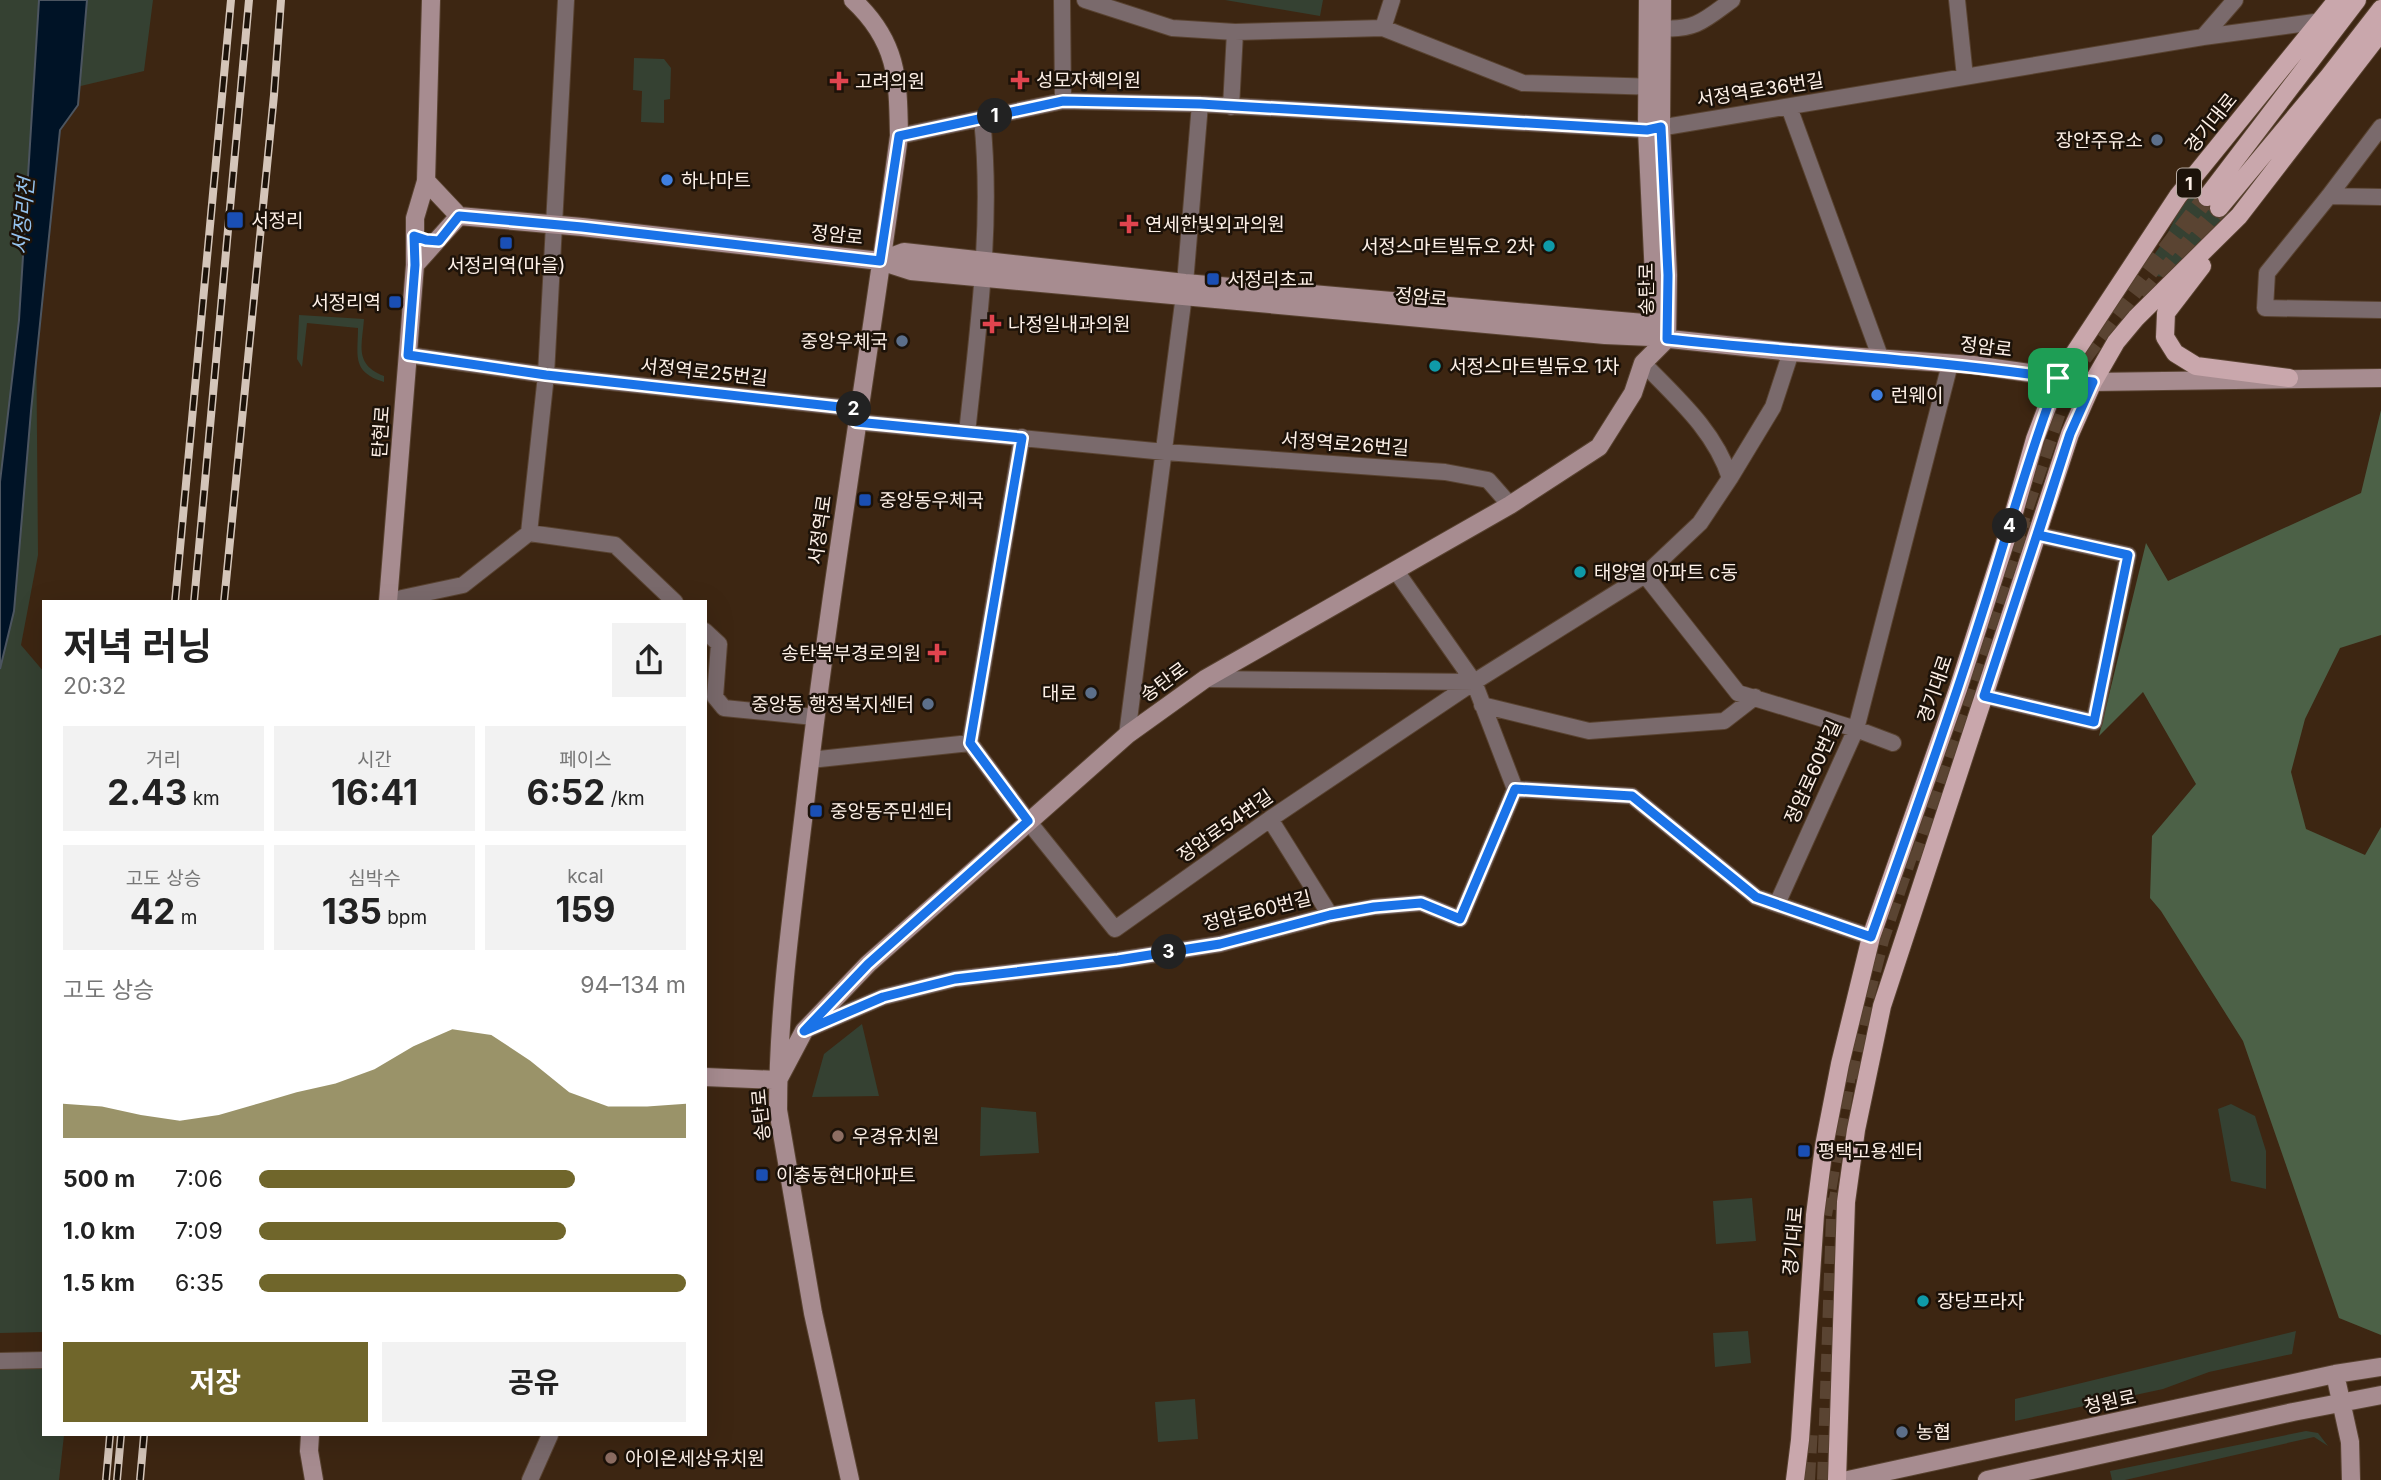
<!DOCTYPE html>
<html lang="ko">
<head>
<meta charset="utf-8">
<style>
  body { margin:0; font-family:Inter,"Noto Sans KR",sans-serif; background:#f2f2f2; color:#222; height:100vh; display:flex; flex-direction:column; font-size:26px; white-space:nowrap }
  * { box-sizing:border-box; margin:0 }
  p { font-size:23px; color:#767676 }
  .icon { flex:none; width:38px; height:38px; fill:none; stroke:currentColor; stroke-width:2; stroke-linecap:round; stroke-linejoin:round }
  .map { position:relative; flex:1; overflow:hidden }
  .drawer { position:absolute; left:42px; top:600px; width:665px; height:836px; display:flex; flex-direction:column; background:#fff; border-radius:0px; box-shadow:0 7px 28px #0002 }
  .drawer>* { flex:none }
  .pin { position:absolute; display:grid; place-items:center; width:60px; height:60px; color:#fff; margin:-30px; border-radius:14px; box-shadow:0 4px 10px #0006 }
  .km { position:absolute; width:35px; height:35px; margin:-18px; border-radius:50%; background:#222; color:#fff; font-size:19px; line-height:35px; text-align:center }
  .round { display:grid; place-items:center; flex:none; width:74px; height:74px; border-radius:0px; background:#f2f2f2 }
  .headline { display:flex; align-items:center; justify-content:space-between; height:119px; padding:0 21px }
  h1 { font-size:38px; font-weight:700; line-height:52px }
  .stats { display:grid; grid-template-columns:repeat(3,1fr); gap:10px; height:119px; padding:7px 21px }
  .stats div { display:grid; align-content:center; border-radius:0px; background:#f2f2f2; text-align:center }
  .stats b { font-size:35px; font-weight:700 }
  .stats small { font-size:19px; font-weight:400 }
  .stats p { font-size:19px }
  .chart { height:196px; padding:14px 21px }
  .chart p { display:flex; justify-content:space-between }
  .chart svg { width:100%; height:126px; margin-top:7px; fill:#70662b; opacity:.7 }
  .primary-button { display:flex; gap:14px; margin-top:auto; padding:14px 21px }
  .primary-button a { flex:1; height:80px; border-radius:0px; background:#70662b; color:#fff; font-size:28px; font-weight:700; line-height:80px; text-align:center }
  .primary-button a+a { background:#f2f2f2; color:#222 }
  ul { padding:0 21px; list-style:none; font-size:23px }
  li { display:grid; grid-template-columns:112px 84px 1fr; align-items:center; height:52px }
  li i { height:18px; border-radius:9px; background:#70662b }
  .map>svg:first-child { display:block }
  .green { fill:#354132 }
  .forest { fill:#4c6147 }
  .water { fill:#001326; stroke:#4c5560; stroke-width:2 }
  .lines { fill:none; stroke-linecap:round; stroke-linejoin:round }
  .primary-tunnel { stroke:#5a4432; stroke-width:18; stroke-dasharray:18 9; stroke-linecap:butt }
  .street-casing { stroke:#584230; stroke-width:18 }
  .secondary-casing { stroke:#584230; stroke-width:20 }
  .primary-casing { stroke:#584230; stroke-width:20 }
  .street { stroke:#7a6a6c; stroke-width:16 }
  .secondary { stroke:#a78c90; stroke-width:18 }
  .primary { stroke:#c9a7ac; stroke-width:18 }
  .rail-casing { stroke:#d4c5b9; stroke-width:8 }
  .rail { stroke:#1c1209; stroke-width:5; stroke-dasharray:16; stroke-linecap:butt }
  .route-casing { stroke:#fff; stroke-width:14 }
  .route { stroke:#1a73e8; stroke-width:9 }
  .health-dot { fill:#e0444e; stroke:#1c1209; stroke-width:2.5 }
  .service-dot { fill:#5c6f8a; stroke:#1c1209; stroke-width:2.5 }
  .shop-dot { fill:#3f7fe0; stroke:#1c1209; stroke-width:2.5 }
  .transit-dot { fill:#1a4fb4; stroke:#1c1209; stroke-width:2.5 }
  .culture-dot { fill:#0f9aa8; stroke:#1c1209; stroke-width:2.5 }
  .education-dot { fill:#8d6e63; stroke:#1c1209; stroke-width:2.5 }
  .labels { text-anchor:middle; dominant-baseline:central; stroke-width:5; stroke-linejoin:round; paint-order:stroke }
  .shield { fill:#1c1209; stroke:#baada4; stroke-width:2 }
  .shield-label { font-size:18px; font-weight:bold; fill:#fdf0e7 }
  .poi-label { font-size:19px; fill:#fdf0e7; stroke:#1c1209; text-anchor:start }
  .street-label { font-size:19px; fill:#fdf0e7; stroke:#1c1209 }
  .water-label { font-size:21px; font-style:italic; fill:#95c3ee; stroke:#1c1209 }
</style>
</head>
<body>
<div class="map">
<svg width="2381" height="1480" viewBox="0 0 2381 1480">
  <rect width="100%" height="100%" fill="#3d2612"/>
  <path class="green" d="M0,0H153L144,71L47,94L36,315L38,555L21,645L44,672V1332L0,1333Z
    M1225,0H1323L1320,16Z
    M634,58L664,59L671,68L670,99L664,100V123L641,122L642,91L633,90Z
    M2192,185L2227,214L2165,277L2155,276L2149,269V262L2163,242Z
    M299,315L364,319C362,346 354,364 384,376V382C351,372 358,355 358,328L307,323L302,367L297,359Z
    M862,1024L879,1096L812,1097L824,1054Z
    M2231,1104L2255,1116L2266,1151V1189L2231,1181L2218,1109Z
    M981,1107L1036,1112L1039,1153L980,1156Z
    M1752,1198L1756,1241L1716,1244L1713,1201Z
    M1748,1331L1751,1363L1715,1367L1713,1333Z
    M2296,1331L2292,1354L2209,1372L2163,1389L2015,1421V1399Z
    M0,1360H44V1435H64L59,1480H0Z
    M1195,1399L1198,1439L1158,1442L1155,1402Z
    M2306,1431L2318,1433L2328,1446L2314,1437L2125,1480H2112L2110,1471Z"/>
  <path class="forest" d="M2381,410V635L2340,648L2305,719L2291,772L2306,829L2365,855L2381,827V1335L2339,1318L2243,1041L2161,911L2150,898L2152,836L2196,784L2143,692L2099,736L2146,543L2168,581L2361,493Z"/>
  <path class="water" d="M39,0H87L78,105L60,130L31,411L14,611L0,669V482L19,320Z"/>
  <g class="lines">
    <path class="primary-tunnel" d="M2144,297L2219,208
      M2016,533L2070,374L2207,197
      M1918,861L2031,522
      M1859,1023L1880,940L1913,842
      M1856,1079L1870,1011
      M1823,1215L1849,1064
      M1806,1480L1809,1428
      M1826,1480L1835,1215L1839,1193"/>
    <defs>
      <path id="street" d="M1062,0L1063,101
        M1085,0L1172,28L1235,32L1383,28L1523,83L1659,87
        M1957,0L1965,77
        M1383,28L1392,0
        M1662,28C1695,31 1706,19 1732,0
        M2203,37L2235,0
        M1231,107L1235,32
        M1789,107L1881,359
        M2381,127L2329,196L2267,273L2265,308L2381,310
        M899,136L1063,101L1200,104L1647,130L2203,37L2322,21
        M2329,196L2381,197
        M408,355L546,375L858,409
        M1643,363C1677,398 1715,431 1730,478
        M856,422L1165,452L1445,472L1488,480L1510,505
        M967,433C978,329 993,223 982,119
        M529,533L546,375L566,0
        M1645,575L1738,693L1856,729L1893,743
        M388,601L463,585L529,533L615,545L675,602
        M705,631L719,644L715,697L724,708L814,717
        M1205,679L1474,682L1396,571
        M1474,682L1515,789L1632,796L1756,897L1871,937
        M1984,696L2094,722L2128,555L2038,535
        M1482,705L1589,731L1724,721L1755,697
        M1127,735L1184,295L1200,104
        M970,743L1028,821L1115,929L1270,819L1474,682L1645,575L1700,523L1730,478L1773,407L1791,352
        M810,760L970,743L1022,437
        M1270,819L1330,915
        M1777,904L1856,729L1950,364
        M806,1030L883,997L955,979L1118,960L1220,944L1330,915L1374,907L1421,903L1460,919L1515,789
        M0,1361L44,1360
        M530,1480L550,1435"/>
      <path id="secondary" d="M1648,0L1647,130L1654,277L1651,333
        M426,181L459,216
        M459,216L582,227L880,261L911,271L1605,335L1651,337L1791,352L1973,365L2093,382L2381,378
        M880,261L904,252L1185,283L1667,325
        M415,265L459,216
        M388,602L415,265V218L426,181L431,0
        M705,1077L778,1080
        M778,1080L804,1031L868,964L1127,735L1205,679L1510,505L1599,447L1633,393L1643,363L1667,339L1668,275L1661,127L1662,0
        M2335,1374L2350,1442L2351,1480
        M310,1435L309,1451L314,1480
        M850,1480L813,1313L778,1110C778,1007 793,905 805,804C831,580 869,359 899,136C898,79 898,42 853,0
        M1848,1480L2335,1374L2381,1367
        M1987,1480L2293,1412L2381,1395"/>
      <path id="primary" d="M2207,197L2357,0
        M2219,208L2329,76L2381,9
        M2202,266L2166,313L2165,337L2175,353L2196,366L2289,378
        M1795,1480L1800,1440L1815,1215L1824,1146L1840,1064L1871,937L1958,689L2009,530L2035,439L2058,378L2178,196L2337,0
        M1837,1480L1846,1202L1856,1130L1882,1006L2070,434L2093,382L2116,342L2136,318L2239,216L2381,32"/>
    </defs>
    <use href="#street" class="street-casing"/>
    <use href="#secondary" class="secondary-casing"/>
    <use href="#primary" class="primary-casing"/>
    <use href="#street" class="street"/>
    <use href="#secondary" class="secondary"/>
    <use href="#primary" class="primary"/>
    <defs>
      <path id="rail" d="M175,602L231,0
        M194,602L249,0
        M224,602L274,95L281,0
        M106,1480L110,1435
        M117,1480L121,1435
        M140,1480L144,1435"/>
    </defs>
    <use href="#rail" class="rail-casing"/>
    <use href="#rail" class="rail"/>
  </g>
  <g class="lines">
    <defs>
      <path id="route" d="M2058,378C1928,359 1797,353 1667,339L1668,275L1661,127L1647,130L1200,104L1063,101L899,136L880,261L582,227L459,216L439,241L426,240L414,236L415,265L408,355L546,375L858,409L856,422L1022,438L970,743L1028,821L868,964L804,1031L883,997L955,979L1118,960L1220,944L1330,915L1374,907L1421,903L1460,919L1515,789L1632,796L1756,897L1871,937C1908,833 1945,730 1978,626C2005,543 2027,459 2058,378L2093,382L2070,434L2038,535L2128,555L2094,722L1984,696L2070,434L2093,382L2058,378"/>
    </defs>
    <use href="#route" class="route-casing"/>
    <use href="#route" class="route"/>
  </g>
  <g class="health-dot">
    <path d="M1016.5 69.5h7v7h7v7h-7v7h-7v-7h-7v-7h7z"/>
    <path d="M835.5 70.5h7v7h7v7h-7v7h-7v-7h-7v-7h7z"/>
    <path d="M1125.5 213.5h7v7h7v7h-7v7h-7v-7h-7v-7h7z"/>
    <path d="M988.5 313.5h7v7h7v7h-7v7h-7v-7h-7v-7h7z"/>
    <path d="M933.5 642.5h7v7h7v7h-7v7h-7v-7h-7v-7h7z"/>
  </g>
  <g class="service-dot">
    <circle cx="2157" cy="140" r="7"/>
    <circle cx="902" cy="341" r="7"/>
    <circle cx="1091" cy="693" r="7"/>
    <circle cx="928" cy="704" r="7"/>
    <circle cx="1902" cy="1432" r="7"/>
  </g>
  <g class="shop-dot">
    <circle cx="667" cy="180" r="7"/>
    <circle cx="1877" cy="395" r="7"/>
  </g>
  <g class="transit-dot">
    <rect x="226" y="211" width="18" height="18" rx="3.5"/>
    <rect x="499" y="236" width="14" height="14" rx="3.5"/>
    <rect x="1206" y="272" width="14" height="14" rx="3.5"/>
    <rect x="388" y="295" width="14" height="14" rx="3.5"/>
    <rect x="858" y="493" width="14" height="14" rx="3.5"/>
    <rect x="809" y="804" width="14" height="14" rx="3.5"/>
    <rect x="1797" y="1144" width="14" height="14" rx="3.5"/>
    <rect x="755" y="1168" width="14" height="14" rx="3.5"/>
  </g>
  <g class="culture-dot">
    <circle cx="1549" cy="246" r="7"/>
    <circle cx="1435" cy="366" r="7"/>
    <circle cx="1580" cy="572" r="7"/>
    <circle cx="1923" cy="1301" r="7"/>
  </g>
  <g class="education-dot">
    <circle cx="838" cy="1136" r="7"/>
    <circle cx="611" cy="1458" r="7"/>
  </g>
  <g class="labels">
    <rect class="shield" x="2177" y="168.5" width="24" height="29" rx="5"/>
    <g class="shield-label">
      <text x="2189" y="183">1</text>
    </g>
    <g class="poi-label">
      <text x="1036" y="80">성모자혜의원</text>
      <text x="855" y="81">고려의원</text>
      <text x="2143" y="140" text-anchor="end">장안주유소</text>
      <text x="681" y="180">하나마트</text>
      <text x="251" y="220">서정리</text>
      <text x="1145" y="224">연세한빛외과의원</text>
      <text x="1535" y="246" text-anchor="end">서정스마트빌듀오 2차</text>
      <text x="506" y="265" text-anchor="middle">서정리역(마을)</text>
      <text x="1227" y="279">서정리초교</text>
      <text x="381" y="302" text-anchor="end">서정리역</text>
      <text x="1008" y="324">나정일내과의원</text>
      <text x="888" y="341" text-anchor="end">중앙우체국</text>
      <text x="1449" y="366">서정스마트빌듀오 1차</text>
      <text x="1891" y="395">런웨이</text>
      <text x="879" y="500">중앙동우체국</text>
      <text x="1594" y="572">태양열 아파트 c동</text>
      <text x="921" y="653" text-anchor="end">송탄북부경로의원</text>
      <text x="1077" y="693" text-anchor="end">대로</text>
      <text x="914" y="704" text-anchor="end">중앙동 행정복지센터</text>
      <text x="830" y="811">중앙동주민센터</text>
      <text x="852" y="1136">우경유치원</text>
      <text x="1818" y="1151">평택고용센터</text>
      <text x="776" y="1175">이충동현대아파트</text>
      <text x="1937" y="1301">장당프라자</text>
      <text x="1916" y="1432">농협</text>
      <text x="625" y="1458">아이온세상유치원</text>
    </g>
    <g class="street-label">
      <text transform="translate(1760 90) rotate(-9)">서정역로36번길</text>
      <text transform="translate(2211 123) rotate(-51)">경기대로</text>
      <text transform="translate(837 235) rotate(6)">정암로</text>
      <text transform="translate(1646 289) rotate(-90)">송탄로</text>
      <text transform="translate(1421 297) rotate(5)">정암로</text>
      <text transform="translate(1986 347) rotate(7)">정암로</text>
      <text transform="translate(704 372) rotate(6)">서정역로25번길</text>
      <text transform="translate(381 432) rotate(-86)">탄현로</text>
      <text transform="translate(1345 444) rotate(4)">서정역로26번길</text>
      <text transform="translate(820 530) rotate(-82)">서정역로</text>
      <text transform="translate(1164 682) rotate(-36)">송탄로</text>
      <text transform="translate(1935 689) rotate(-71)">경기대로</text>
      <text transform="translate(1813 772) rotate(-66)">정암로60번길</text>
      <text transform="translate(1225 826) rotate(-35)">정암로54번길</text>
      <text transform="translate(1257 911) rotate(-14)">정암로60번길</text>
      <text transform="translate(761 1115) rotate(-95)">송탄로</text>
      <text transform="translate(1793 1241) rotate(-85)">경기대로</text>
      <text transform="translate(2110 1402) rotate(-12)">청원로</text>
    </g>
    <g class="water-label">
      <text transform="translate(23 216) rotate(-85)">서정리천</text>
    </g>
  </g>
</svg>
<div class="pin" style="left:2058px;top:378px;background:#1e9e55"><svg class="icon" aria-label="arrive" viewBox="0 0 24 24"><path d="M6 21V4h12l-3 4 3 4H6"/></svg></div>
<b class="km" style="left:995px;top:116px">1</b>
<b class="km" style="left:854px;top:409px">2</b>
<b class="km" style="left:1169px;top:952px">3</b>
<b class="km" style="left:2010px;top:526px">4</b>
<section class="drawer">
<div class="headline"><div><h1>저녁 러닝</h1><p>20:32</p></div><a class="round"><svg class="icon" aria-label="share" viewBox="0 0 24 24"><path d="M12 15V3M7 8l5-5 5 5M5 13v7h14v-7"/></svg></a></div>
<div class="stats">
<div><p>거리</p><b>2.43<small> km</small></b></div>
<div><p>시간</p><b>16:41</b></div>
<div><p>페이스</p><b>6:52<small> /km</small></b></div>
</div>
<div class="stats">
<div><p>고도 상승</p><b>42<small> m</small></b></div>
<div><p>심박수</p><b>135<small> bpm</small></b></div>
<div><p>kcal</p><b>159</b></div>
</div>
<div class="chart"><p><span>고도 상승</span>94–134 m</p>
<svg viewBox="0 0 160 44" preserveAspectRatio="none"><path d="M0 44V32L10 33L20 36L30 38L40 36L50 32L60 28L70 25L80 20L90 12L100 6L110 8L120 17L130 28L140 33L150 33L160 32V44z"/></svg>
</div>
<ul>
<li><b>500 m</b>7:06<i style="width:74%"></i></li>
<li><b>1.0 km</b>7:09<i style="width:72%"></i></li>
<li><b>1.5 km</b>6:35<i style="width:100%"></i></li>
</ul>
<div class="primary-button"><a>저장</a><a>공유</a></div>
</section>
</div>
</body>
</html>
